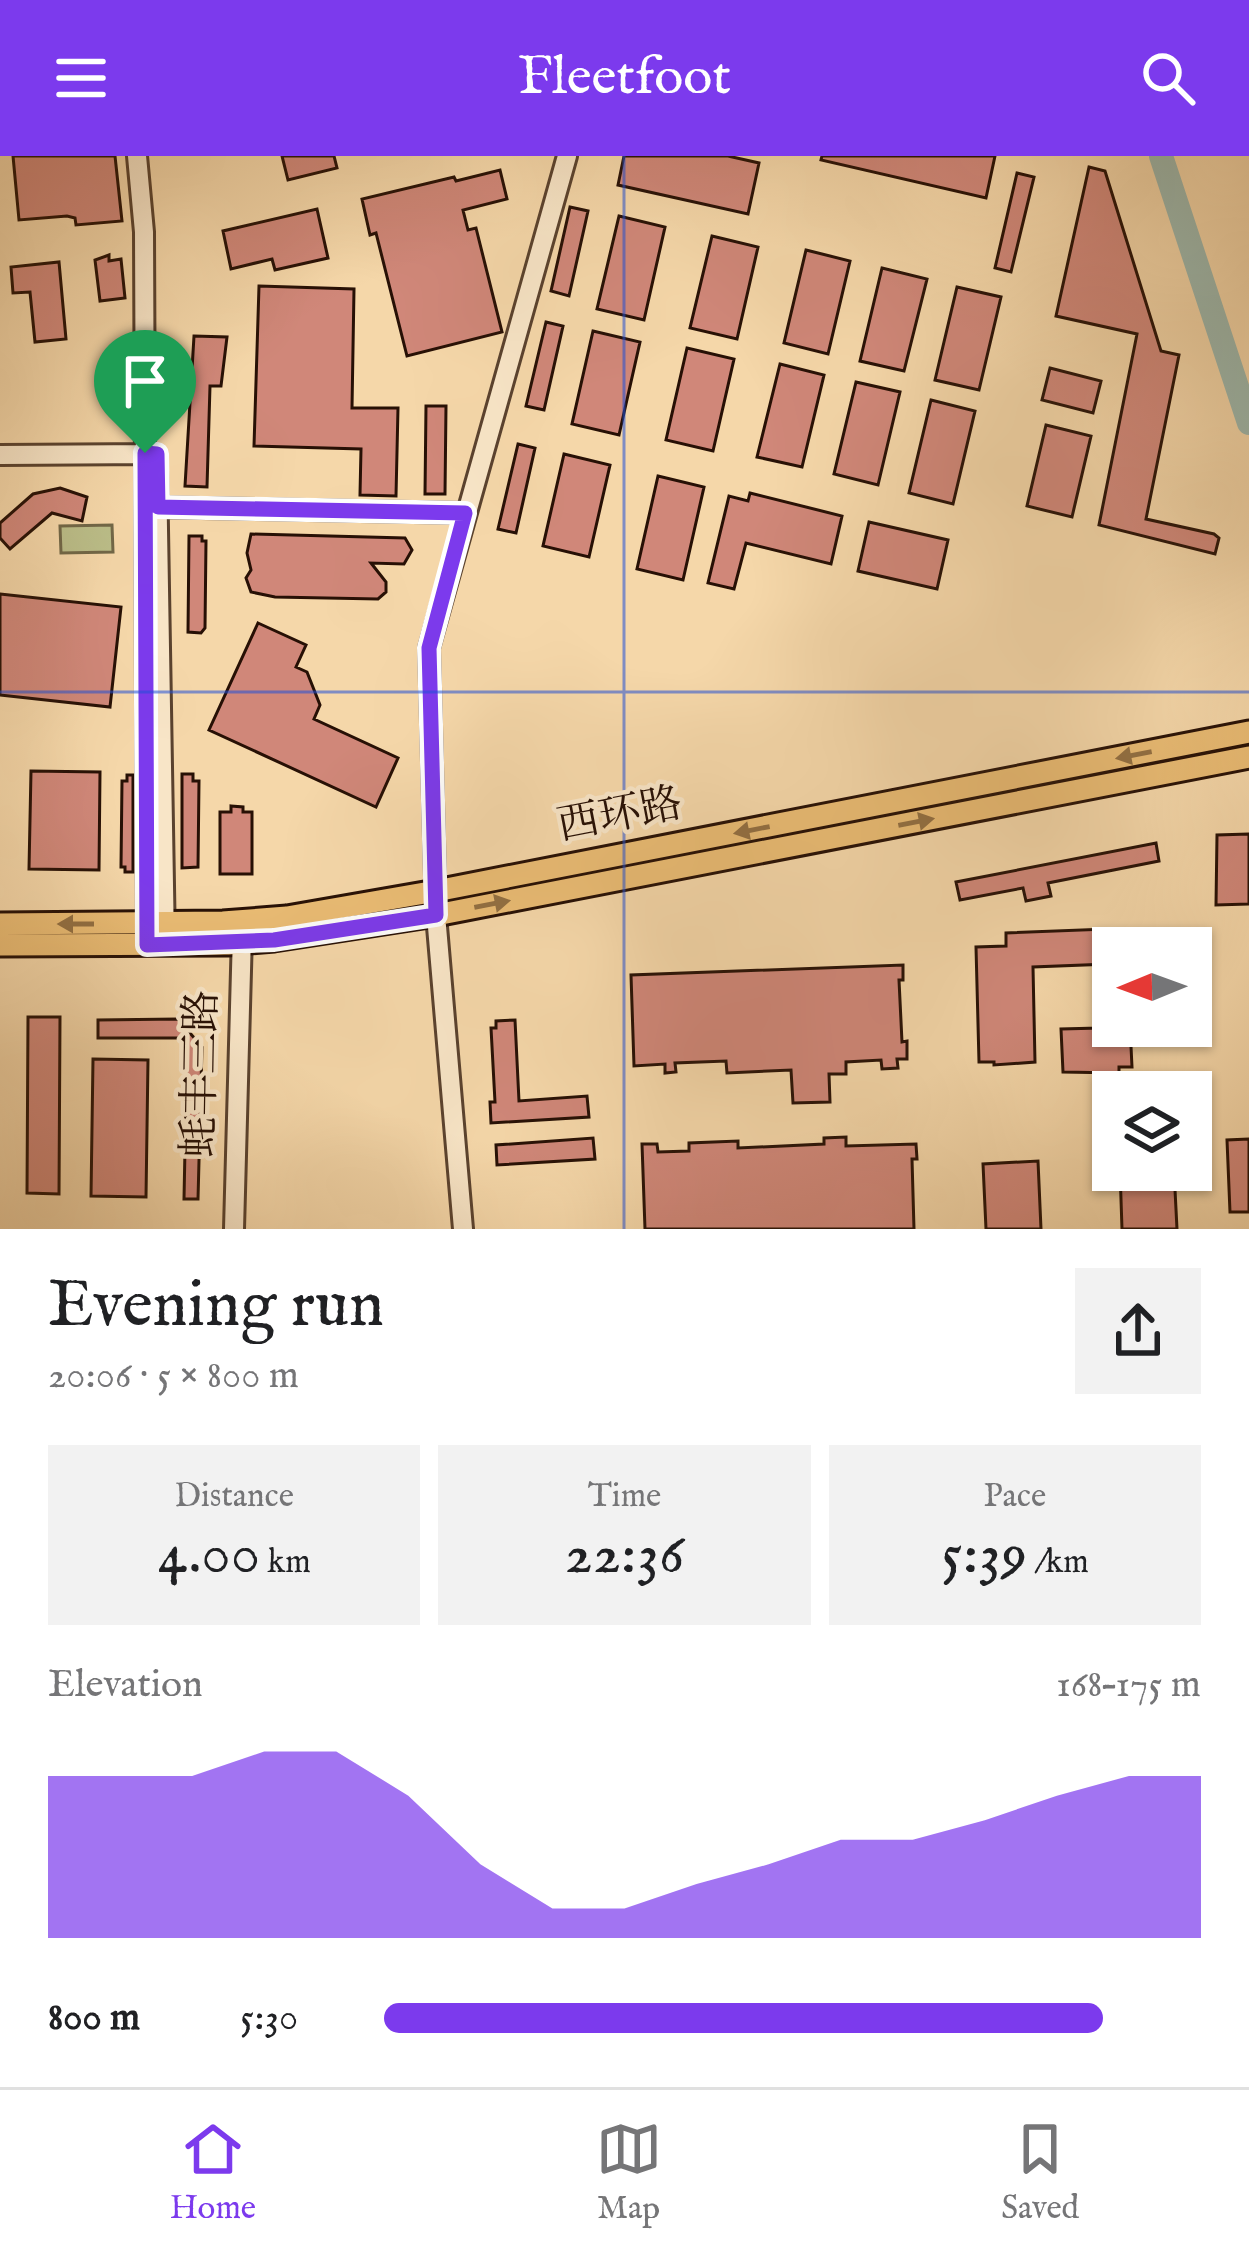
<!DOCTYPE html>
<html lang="en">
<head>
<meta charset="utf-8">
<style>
  body { margin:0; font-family:"IM FELL English","Noto Serif SC",serif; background:#f2f2f2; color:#202124; height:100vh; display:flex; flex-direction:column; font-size:45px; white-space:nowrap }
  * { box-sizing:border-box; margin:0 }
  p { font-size:39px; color:#757577 }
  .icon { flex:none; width:66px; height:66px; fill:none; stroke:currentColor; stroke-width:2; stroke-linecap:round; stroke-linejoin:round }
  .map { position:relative; height:1073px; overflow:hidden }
  .panel { display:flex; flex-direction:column; background:#fff; flex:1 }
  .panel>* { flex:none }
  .needle { width:78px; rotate:269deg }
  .fabs { position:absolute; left:1092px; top:771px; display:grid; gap:24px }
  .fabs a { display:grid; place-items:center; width:120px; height:120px; border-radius:0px; background:#fff; box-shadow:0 3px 9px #0004; font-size:60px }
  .pin { position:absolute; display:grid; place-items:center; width:102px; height:102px; color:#fff; margin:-123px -51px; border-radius:50% 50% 50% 0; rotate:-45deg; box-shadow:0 0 12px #0007 }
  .pin .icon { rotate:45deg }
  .round { display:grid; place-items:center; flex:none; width:126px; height:126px; border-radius:0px; background:#f2f2f2 }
  .overview { display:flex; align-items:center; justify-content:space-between; height:204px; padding:0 48px }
  h1 { font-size:66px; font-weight:600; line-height:90px }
  .stats { display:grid; grid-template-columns:repeat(3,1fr); gap:18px; height:204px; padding:12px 48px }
  .stats div { display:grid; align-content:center; border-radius:0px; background:#f2f2f2; text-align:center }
  .stats b { font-size:60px; font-weight:600 }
  .stats small { font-size:33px; font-weight:400 }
  .stats p { font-size:33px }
  .chart { height:336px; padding:24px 48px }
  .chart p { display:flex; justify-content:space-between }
  .chart svg { width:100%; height:216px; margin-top:12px; fill:#7c3aed; opacity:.7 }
  ul { padding:0 48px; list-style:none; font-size:39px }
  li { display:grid; grid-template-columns:192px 144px 1fr; align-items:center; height:90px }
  li i { height:30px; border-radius:15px; background:#7c3aed }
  header { display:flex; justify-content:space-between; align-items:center; height:156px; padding:0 48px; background:#7c3aed; color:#fff; font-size:54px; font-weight:600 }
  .menu { display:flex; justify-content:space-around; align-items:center; height:168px; border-top:3px solid #e0e0e0; background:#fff; font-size:33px; color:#757577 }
  .menu a { display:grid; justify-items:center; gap:6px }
  .menu .on { color:#7c3aed }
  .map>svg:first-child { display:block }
  .green { fill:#bbbe89; stroke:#716747; stroke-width:3 }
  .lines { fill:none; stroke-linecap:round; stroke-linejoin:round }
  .river { stroke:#9db8ad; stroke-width:24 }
  .building { fill:#d08779; stroke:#271005; stroke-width:3 }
  .minor-casing { stroke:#5a422e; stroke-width:24 }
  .major-casing { stroke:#271005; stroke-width:27 }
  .minor { stroke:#f8e5c7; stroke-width:18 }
  .major { stroke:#eabc74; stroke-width:21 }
  .oneway { fill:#926f42 }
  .route-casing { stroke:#fff; stroke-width:24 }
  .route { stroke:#7c3aed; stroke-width:15 }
  .grid { fill:none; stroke:#1d4ed8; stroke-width:3; stroke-opacity:0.55 }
  .labels { text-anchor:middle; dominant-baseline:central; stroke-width:9; stroke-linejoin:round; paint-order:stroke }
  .street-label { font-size:42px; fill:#271005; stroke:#f8e5c7 }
</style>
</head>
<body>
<header><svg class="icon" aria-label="menu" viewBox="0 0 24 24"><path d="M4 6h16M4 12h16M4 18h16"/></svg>Fleetfoot<svg class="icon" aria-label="search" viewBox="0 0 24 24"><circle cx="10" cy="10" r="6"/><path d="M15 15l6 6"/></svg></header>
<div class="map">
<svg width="1249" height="1073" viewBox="0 0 1249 1073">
  <rect width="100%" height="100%" fill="#f5d7a9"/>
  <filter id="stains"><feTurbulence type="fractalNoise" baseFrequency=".00167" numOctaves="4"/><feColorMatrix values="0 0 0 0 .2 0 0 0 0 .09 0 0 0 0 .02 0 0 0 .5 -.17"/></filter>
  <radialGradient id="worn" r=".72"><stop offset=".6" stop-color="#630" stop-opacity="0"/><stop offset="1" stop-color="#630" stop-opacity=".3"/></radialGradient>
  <path class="green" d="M112,369L113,396L61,397L60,370Z"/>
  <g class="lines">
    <path class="river" d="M1161,0L1249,267"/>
  </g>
  <path class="building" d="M13,0H115L122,65L76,69L75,62L67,60L19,64Z
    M282,0H334L337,12L288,24Z
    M624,0H728L759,7L748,58L618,29Z
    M822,0H995L986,42L821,4Z
    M1089,11L1105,15L1161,195L1179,199L1146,363L1214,378L1219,382L1215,398L1099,369L1137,178L1056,160Z
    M500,14L507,43L463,54L468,74L476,72L502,176L407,200L376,77L370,79L362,43L454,21L456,25Z
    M1017,17L1034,21L1011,116L995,112Z
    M570,51L588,55L569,140L551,135Z
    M317,53L328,102L275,114L272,103L231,113L223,75Z
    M619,60L665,71L644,164L597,153Z
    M712,80L758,91L737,183L690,172Z
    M806,94L850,105L828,198L784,187Z
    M109,99V105L121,103L125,142L100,145L95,104Z
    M59,106L66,183L35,186L30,136L13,137L11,111Z
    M882,112L927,123L904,215L860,205Z
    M259,130L354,133L352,252H398L396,340L360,339L361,293L254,290Z
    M957,131L1001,141L979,234L935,224Z
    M546,166L563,170L544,254L526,250Z
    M593,175L640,186L619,279L572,268Z
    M194,180L227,181L221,230H210L207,331L185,330Z
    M687,192L734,203L713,295L666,284Z
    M780,208L824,219L802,311L757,301Z
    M1050,212L1101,225L1093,257L1042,244Z
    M856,226L900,236L878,329L834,318Z
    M931,244L975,255L953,348L909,337Z
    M426,250H446L445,338H425Z
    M1046,269L1091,280L1072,361L1027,350Z
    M518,288L535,292L516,377L498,373Z
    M564,298L610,309L589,401L543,390Z
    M658,320L704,331L683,424L637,413Z
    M60,332L87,341L82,365L52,357L10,393L0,382V367L33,338Z
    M750,337L842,360L831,408L746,387L734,433L708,427L729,340L748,345Z
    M869,366L948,384L937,433L858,415Z
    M251,378L405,382L412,394L404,408L371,407L386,426V436L378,443L275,441L251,436L246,422L251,414L247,397Z
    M189,380H202V385H206L205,472L201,477L188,476Z
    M0,438L121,451L110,551L0,539Z
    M258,467L306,489L296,511L307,516L320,549L314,563L398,602L376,651L209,574Z
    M31,615L100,616L99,714L29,713Z
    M182,618H193V625H199L198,711L182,712Z
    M127,619H133V716H125V711H121L122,625H127Z
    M231,650L243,651V656H252V718H220V656H231Z
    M1249,678V748L1216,749L1217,679Z
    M1156,687L1159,705L1048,727L1051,740L1026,745L1023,732L960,744L956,726Z
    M1107,773L1109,808L1033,811L1035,906L994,909V906H979L976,791L1006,790V777Z
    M903,809V824H899L902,886L907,885V903H897L898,912L882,913L881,904L846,906V918H829L830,946L793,947L791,914L727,917L726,905L675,907L676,916L665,917V908L634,910L631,819Z
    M28,861H60L59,1038L27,1037Z
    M178,863L202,891L198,1043H184L187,891L177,882H98V864Z
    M515,864L519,945L587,940L589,961L491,967L490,946H495L491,872H496V865Z
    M1113,866V870H1130L1132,911H1119V917L1063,916L1061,873L1099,872V867Z
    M93,903L148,904L146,1041L91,1040Z
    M846,981V990L916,988L917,1003H912L914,1073H645L642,988H657L658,996L689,995V987L738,985V992L824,988V982Z
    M593,982L595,1003L497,1009L496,989Z
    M1249,983V1056H1230L1227,984Z
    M1038,1005L1041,1073H986L983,1008Z
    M1120,1014H1174L1177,1073H1122Z"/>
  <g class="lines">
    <defs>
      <path id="minor" d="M137,0L144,76L147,781
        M0,299L152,298
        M157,314L165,789
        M146,351L465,357
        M234,1073L242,778
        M463,1073L436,759L429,492L567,0"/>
      <path id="major" d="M0,768L223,766L287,761L436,735L1249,576
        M0,789L228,788L274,784L436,759L1249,601"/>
    </defs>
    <use href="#minor" class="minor-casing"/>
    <use href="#major" class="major-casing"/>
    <use href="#minor" class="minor"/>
    <use href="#major" class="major"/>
  </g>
  <defs><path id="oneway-solid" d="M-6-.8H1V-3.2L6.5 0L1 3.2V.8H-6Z" transform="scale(3)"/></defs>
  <g class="oneway">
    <use href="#oneway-solid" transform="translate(1134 599) rotate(169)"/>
    <use href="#oneway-solid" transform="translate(916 666) rotate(-11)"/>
    <use href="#oneway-solid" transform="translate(752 674) rotate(169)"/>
    <use href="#oneway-solid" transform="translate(492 748) rotate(-11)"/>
    <use href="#oneway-solid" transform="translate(76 768) rotate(180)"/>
  </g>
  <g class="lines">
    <defs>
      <path id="route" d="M145,297L157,298L158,351L465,357L429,492L436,759L274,784L147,789Z"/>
    </defs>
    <use href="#route" class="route-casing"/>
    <use href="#route" class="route"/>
  </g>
  <path class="grid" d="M624,0V1073M0,536H1249"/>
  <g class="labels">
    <g class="street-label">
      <text transform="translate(620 660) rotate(-11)">西环路</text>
      <text transform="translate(202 918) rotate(-89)">蚝丰三路</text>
    </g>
  </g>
  <rect width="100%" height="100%" filter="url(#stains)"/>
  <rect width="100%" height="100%" fill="url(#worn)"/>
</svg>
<div class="fabs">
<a><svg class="needle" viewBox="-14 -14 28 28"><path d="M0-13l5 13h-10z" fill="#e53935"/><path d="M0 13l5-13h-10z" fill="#757577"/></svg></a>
<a><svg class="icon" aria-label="layers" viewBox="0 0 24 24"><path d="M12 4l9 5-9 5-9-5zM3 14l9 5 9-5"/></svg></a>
</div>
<div class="pin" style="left:145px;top:297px;background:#1e9e55"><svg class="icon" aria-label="arrive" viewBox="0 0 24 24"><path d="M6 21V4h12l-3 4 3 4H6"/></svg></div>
</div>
<section class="panel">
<div class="overview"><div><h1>Evening run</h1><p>20:06 · 5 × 800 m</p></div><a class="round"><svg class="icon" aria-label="share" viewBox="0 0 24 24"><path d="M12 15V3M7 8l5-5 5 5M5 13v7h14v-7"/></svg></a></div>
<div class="stats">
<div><p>Distance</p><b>4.00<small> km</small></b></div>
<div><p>Time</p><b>22:36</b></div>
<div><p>Pace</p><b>5:39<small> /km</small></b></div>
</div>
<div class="chart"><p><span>Elevation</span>168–175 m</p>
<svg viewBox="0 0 160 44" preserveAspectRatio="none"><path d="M0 44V11L10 11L20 11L30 6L40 6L50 15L60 29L70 38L80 38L90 33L100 29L110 24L120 24L130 20L140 15L150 11L160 11V44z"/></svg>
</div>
<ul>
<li><b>800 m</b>5:30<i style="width:88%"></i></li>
</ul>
</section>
<nav class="menu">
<a class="on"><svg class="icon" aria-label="home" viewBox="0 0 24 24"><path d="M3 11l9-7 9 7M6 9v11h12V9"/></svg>Home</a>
<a><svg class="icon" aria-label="map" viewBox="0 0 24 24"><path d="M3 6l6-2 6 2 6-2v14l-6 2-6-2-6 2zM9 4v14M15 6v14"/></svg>Map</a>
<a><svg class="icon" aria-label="saved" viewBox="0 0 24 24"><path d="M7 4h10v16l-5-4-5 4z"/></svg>Saved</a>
</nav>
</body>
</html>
